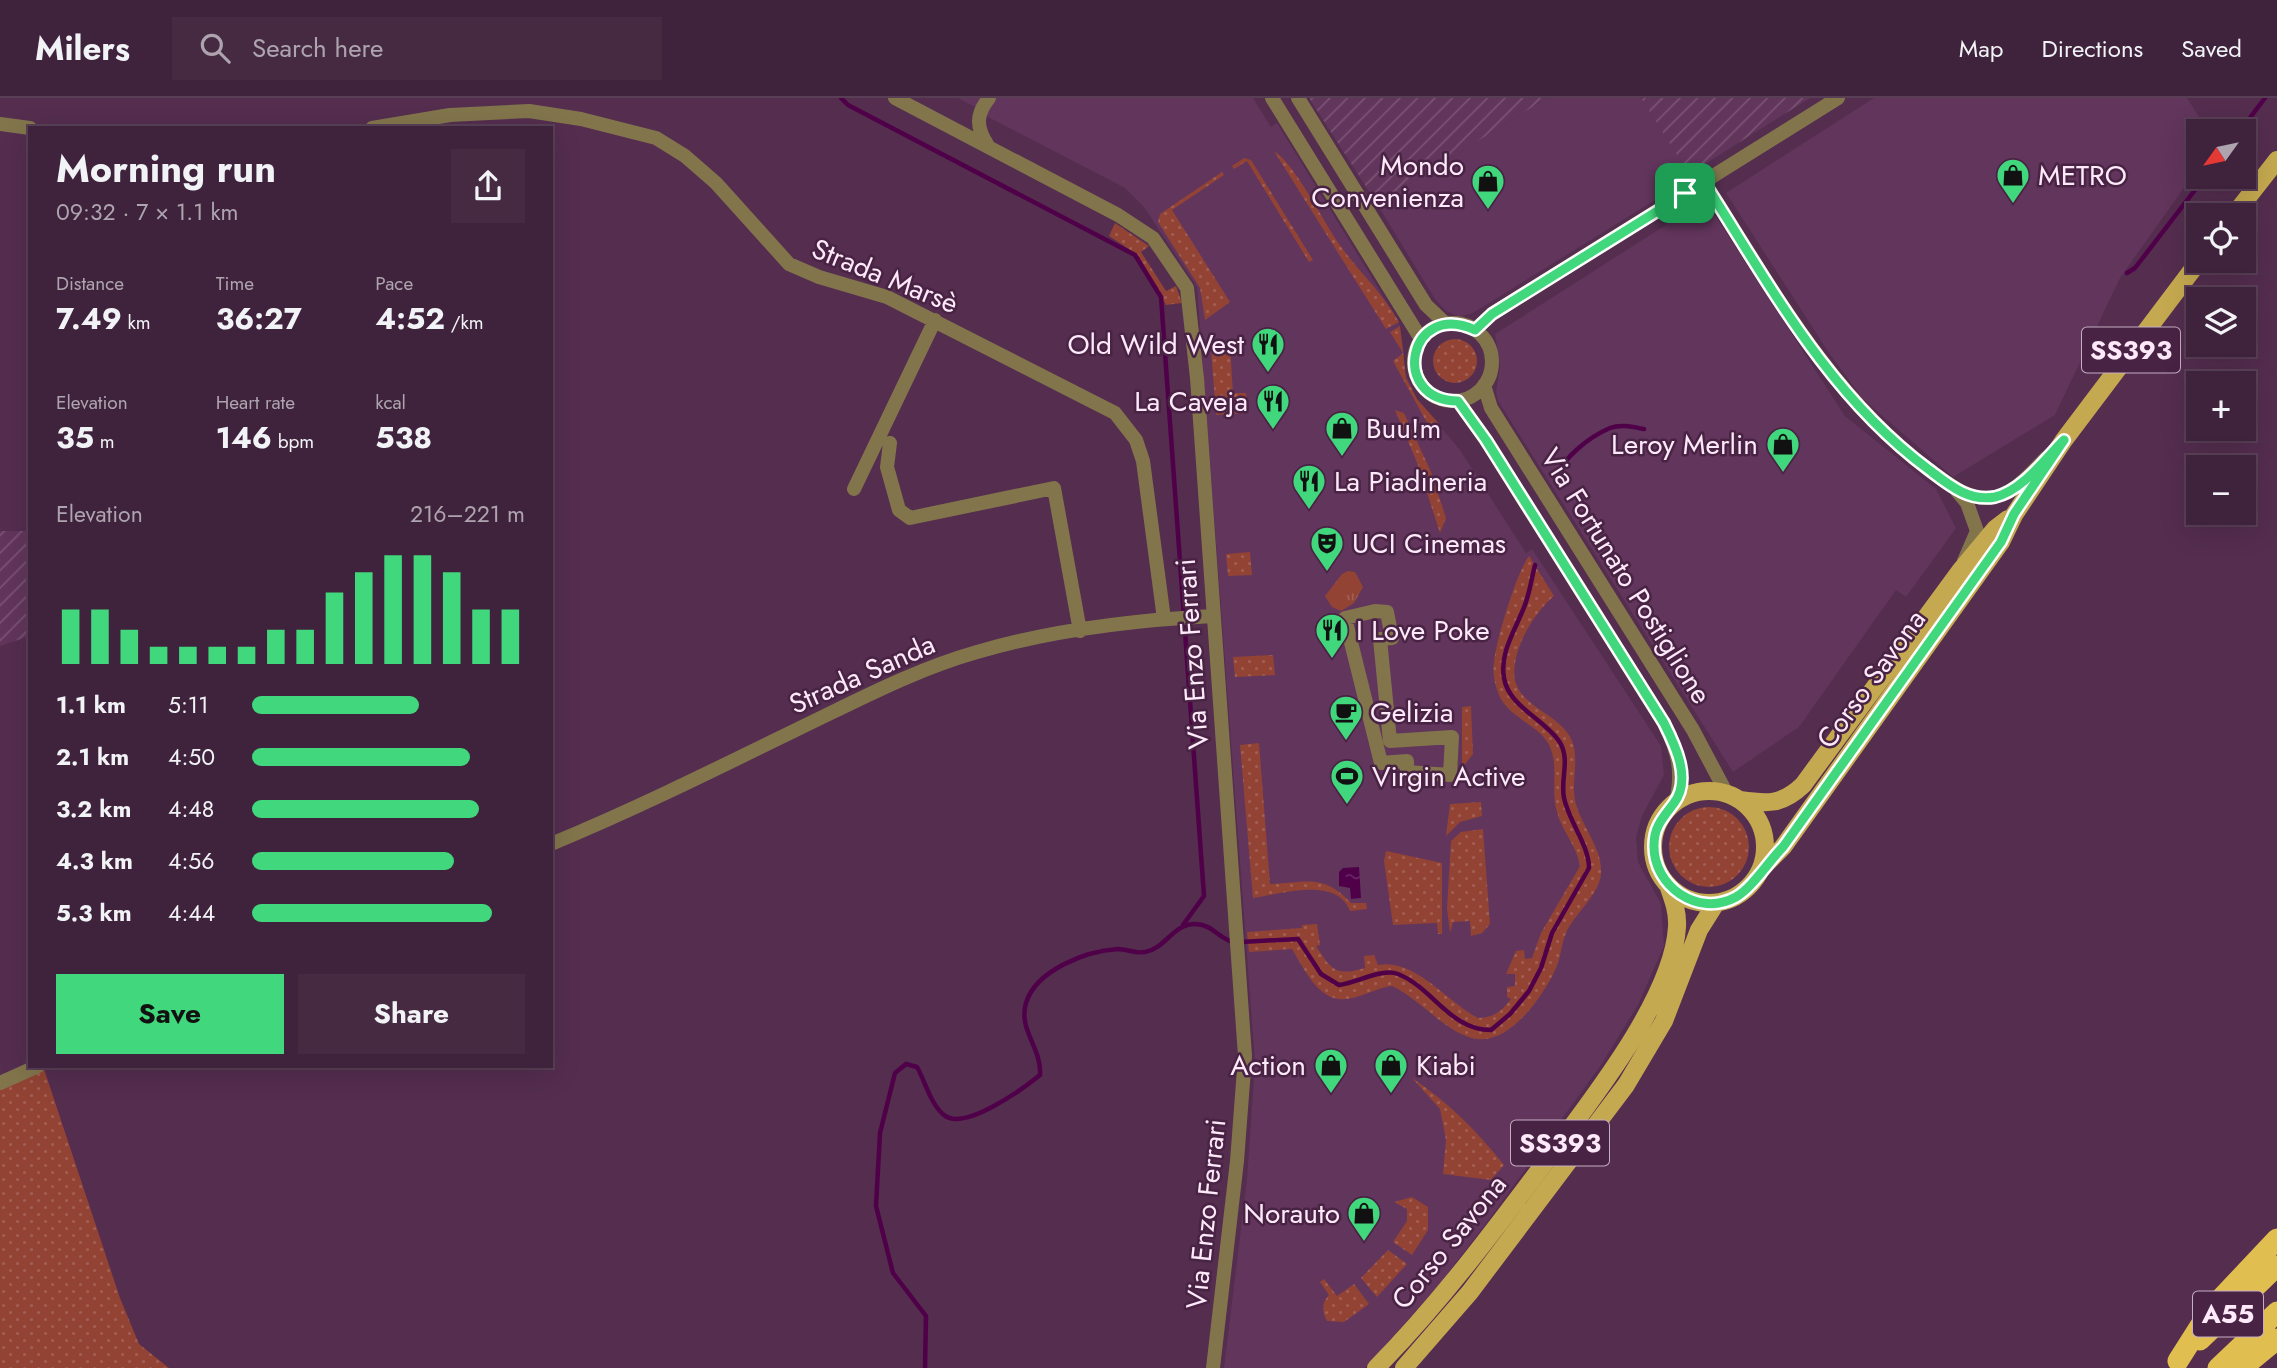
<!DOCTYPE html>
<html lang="en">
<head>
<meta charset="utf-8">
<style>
  body { margin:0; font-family:Jost,sans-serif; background:#462a42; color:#f1f3f6; height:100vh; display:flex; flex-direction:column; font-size:26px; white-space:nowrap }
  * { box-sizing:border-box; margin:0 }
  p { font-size:23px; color:#ada4af }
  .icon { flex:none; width:38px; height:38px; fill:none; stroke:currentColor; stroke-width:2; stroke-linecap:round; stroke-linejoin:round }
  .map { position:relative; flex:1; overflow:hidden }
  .details { position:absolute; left:28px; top:28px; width:525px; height:942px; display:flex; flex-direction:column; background:#3f223b; border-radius:0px; box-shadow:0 7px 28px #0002,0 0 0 2px #583f55 }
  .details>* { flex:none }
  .needle { width:46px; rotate:237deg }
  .tools { position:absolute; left:2186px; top:21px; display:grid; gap:14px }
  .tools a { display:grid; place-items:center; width:70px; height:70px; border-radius:0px; background:#3f223b; box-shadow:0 7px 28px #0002,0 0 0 2px #583f55; font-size:35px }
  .pin { position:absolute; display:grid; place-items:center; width:60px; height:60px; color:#fff; margin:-30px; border-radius:14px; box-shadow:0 4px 10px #0006 }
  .round { display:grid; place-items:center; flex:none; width:74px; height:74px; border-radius:0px; background:#462a42 }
  .headline { display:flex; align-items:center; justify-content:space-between; height:119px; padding:0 28px }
  h1 { font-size:38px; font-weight:700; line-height:52px }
  .stats { display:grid; grid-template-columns:repeat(3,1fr); gap:10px; height:119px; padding:7px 28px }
  .stats div { display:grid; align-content:center }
  .stats b { font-size:30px; font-weight:700 }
  .stats small { font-size:19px; font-weight:400 }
  .stats p { font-size:19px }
  .chart { height:196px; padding:14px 28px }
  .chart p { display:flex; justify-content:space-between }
  .chart svg { width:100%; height:126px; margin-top:7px; stroke:#41d77c; stroke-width:6 }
  .primary-button { display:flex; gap:14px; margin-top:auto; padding:14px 28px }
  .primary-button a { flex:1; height:80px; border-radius:0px; background:#41d77c; color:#111; font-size:28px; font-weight:700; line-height:80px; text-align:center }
  .primary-button a+a { background:#462a42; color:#f1f3f6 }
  ul { padding:0 28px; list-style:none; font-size:23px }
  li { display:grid; grid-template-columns:112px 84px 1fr; align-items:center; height:52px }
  li i { height:18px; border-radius:9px; background:#41d77c }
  header { display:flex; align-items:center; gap:42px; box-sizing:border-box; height:98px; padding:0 35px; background:#3f223b; border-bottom:2px solid #583f55 }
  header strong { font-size:33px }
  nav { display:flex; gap:38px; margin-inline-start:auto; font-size:24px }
  .search { width:490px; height:63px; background:#462a42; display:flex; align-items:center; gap:18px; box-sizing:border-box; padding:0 24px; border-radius:0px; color:#ada4af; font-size:26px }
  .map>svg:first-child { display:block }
  .built { fill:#62355c }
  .industrial { fill:url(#industrial-furrows) }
  .grass { fill:url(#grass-dots) }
  .park { fill:url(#park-tufts) }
  .water { fill:url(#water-ripples) }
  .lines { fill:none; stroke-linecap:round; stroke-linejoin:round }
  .stream { stroke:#4f0049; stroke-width:4.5 }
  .minor { stroke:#82754c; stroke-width:14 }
  .major { stroke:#c5a950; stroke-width:18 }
  .highway { stroke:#e0be4f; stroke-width:21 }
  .route-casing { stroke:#fff; stroke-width:14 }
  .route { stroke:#41d77c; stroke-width:9 }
  .labels { text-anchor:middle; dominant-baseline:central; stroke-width:5; stroke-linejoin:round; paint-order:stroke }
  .shield { fill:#492344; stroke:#c7aec3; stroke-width:2 }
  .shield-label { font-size:26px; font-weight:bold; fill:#fde9f9 }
  .poi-label { font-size:28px; fill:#fde9f9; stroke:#492344; text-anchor:start }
  .street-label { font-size:28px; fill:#fde9f9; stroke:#492344 }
</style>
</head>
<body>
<header>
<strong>Milers</strong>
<div class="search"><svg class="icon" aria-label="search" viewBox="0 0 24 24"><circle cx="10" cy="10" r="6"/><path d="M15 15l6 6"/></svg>Search here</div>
<nav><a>Map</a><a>Directions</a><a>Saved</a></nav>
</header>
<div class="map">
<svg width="2277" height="1270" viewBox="0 0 2277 1270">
  <defs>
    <pattern id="industrial-furrows" width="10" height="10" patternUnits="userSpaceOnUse" patternTransform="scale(1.75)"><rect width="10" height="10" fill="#62355c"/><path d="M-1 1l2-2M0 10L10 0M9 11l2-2" fill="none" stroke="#795274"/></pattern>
    <pattern id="grass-dots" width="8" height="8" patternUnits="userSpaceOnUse" patternTransform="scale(1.75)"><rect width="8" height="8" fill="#924334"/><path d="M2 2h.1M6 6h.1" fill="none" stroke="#a25e52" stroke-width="1.8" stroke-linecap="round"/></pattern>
    <pattern id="park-tufts" width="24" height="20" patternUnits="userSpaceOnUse" patternTransform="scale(1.75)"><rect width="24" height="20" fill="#924334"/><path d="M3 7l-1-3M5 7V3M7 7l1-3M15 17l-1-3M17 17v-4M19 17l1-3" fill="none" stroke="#a25e52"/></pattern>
    <pattern id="water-ripples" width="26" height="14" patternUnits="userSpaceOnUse" patternTransform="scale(1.75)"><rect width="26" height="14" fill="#4f0049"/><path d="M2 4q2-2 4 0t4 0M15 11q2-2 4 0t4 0" fill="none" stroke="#692564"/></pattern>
  </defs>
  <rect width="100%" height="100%" fill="#542d4f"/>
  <path class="built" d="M958,0H1253L1271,29L1277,25L1399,224L1404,255L1403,270L1417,301L1460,352L1526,455L1532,451L1661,648L1664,677L1642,718L1636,739L1638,764L1661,806L1664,848L1638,907L1601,967L1488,1123L1438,1188L1365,1270H1224L1247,1081L1255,964L1197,189L1144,109L1125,90L984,17L983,13Z
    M1547,0H1641L1689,76L1676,89L1473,215L1459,219L1446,213L1435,201L1377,106Z
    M1874,0H2187L2208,33H2198V70L2120,180L2055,317L1953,379L1863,301L1829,255L1726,95Z
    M1705,102L1845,318L1936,391L1956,430L1906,499L1896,492L1799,629L1733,674L1498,303L1496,294L1500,268L1495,236Z"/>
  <path class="industrial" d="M1309,0H1547L1377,106Z
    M1641,0H1810L1689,76Z
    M0,433H30V538L0,548Z"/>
  <path class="grass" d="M1274,53C1295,66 1323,123 1339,146C1358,173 1382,194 1399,224L1386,231Z
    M1244,60L1251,62L1313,162L1309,164L1247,63L1234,71L1232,68Z
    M1222,74L1224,77L1172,112L1230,204L1205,222L1200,190L1158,124L1160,116Z
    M1115,125L1149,148L1141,154L1166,193L1176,188L1182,205L1166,207L1138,157L1109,138Z
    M1400,228L1406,280L1417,301L1441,328L1431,332L1393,263L1403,255L1390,234Z
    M1433 263a22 22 0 1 1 44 0a22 22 0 1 1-44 0Z
    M1230,249L1233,295H1246L1248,315L1216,317L1211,252Z
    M1395,312L1404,315L1431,374L1446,420L1440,435L1418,367Z
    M1250,454L1252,477L1228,478L1226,456Z
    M1529,458L1554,498C1534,514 1510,554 1515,582C1521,610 1562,617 1572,643C1580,663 1570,685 1576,706C1582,729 1603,751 1601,776C1599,797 1575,815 1566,835C1562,844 1561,856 1558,865C1547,894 1511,946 1477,941C1449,938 1419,900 1392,888C1375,890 1356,903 1339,901C1316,899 1302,867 1292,851L1249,854L1247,834L1302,830V827L1317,826L1320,847L1316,848C1331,871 1335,879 1365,870L1364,858L1374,857L1378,867C1415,860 1447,904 1478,920C1493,920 1502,913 1511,901L1507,899V889L1515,888V876H1506L1516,853L1524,852L1525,861L1532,860L1541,835L1580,768C1577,748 1562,733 1557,714C1550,692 1560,665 1548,645C1537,627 1512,620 1501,601C1496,592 1492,576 1494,565C1496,542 1516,476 1529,458Z
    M1273,557L1275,577L1235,579L1233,559Z
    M1471,608L1473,656L1462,670V609Z
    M1259,645L1270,786C1307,785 1323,775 1351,805H1366L1367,811L1350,813C1337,778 1281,796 1253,800L1240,647Z
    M1481,704L1482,718L1460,724L1446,738L1450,706Z
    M1669 749a40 40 0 1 1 80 0a40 40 0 1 1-80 0Z
    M1483,731L1490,826L1482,835L1471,838L1470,823L1453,824L1450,835L1447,810L1451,743L1461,734Z
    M1386,753L1442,765V836H1438L1437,825L1393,827L1384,763Z
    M44,971L120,1200L139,1246L169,1270H0V991Z
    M1412,980C1448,1004 1477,1033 1504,1067L1491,1082L1443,1076L1446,1042L1440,1011Z
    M1412,1099L1428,1109V1132L1412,1157L1393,1144L1407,1123V1111L1394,1104Z
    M1388,1152L1407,1166L1377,1199L1361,1180Z
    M1324,1181L1337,1198L1354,1186L1369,1206L1344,1224L1327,1223C1322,1214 1321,1205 1329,1197L1320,1184Z"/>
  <path class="park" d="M1348,473L1355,474L1363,489L1354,505L1341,513L1332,509L1325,498L1342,476Z"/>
  <path class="water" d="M1359,769L1361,800L1351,801L1350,790L1339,788V774L1343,770Z"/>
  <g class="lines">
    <path class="stream" d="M841,0L848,7L1135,157L1161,199L1204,798L1183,827
      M2240,33L2265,0
      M2127,175L2135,170L2205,79
      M1555,380C1564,359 1589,339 1610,330C1621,326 1633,329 1644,331
      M1241,844L1298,841L1321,876L1339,887C1356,885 1382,870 1398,876C1433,890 1450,932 1491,932L1510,916L1529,893L1541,870L1552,835L1589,770C1589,747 1569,724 1564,700C1560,681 1571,661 1559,643C1543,620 1509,609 1504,580C1499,553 1518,528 1526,504C1530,492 1532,479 1535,467
      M925,1270L926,1218L893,1175L876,1108L880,1035L895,975L906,966L917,969C925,983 931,1007 944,1017C964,1034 1024,990 1040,977C1042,950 1018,932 1026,905C1036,872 1086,853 1118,851C1127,851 1136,856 1145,854C1165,851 1173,826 1195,826C1212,826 1218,840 1233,844"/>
    <path class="minor" d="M895,0L1118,117L1153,140L1187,190L1197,280L1245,958L1237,1063L1213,1270
      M1272,0L1421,241
      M1298,0L1426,207L1446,226
      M0,26L30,30
      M372,30L450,17L529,13L581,21L656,40L685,58L716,85L789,166L819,179L887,199L1115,315L1136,342L1143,363L1164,521
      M987,46C976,29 976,16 989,0
      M1704,84C1770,187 1829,297 1929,372C1949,386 1969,404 1995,399C2016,394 2032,374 2046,360
      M1414 264a39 39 0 1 1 78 0a39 39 0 1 1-78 0Z
      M1475,232L1492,216L1838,0
      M1484,287L1491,310L1693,632L1727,696
      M1458,303L1486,342L1664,625C1678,653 1683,672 1676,704
      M890,345L887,369L899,412L910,420L1054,390L1080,533
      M854,391L935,222
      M1957,393L1967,405L1977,433L1964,463
      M1375,513L1387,514L1392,540L1380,541L1390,643L1452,639L1450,677L1407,674V663L1381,665L1345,520Z
      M551,746C638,710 722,668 806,627C862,600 917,571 977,554C1052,532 1135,522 1213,518
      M0,985L38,968"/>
    <path class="major" d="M2234,117L2277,62
      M1653 749a56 56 0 1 1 112 0a56 56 0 1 1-112 0Z
      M1740,702C1768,706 1782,707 1803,687L1960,473L1995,431L2008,421
      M1762,770L1783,749L2001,444L2014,417L2064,342L2199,163
      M1376,1270C1441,1204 1496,1130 1552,1055C1593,1000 1673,899 1677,829C1678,814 1673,801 1668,787
      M1404,1270L1470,1194L1626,987L1664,923L1699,832L1716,805"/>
    <path class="highway" d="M2200,1242L2277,1168
      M2178,1263L2211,1211L2277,1141
      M2218,1270L2277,1214
      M2242,1270L2277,1241"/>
  </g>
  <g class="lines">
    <defs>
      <path id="route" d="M1704,84C1770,187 1828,297 1928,371C1948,386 1968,404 1995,399C2022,393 2045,361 2064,342L2014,416L2001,444L1783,749C1768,764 1753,789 1736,799C1698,820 1653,788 1654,747C1654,728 1664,719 1674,705C1692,681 1675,647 1664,625L1486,342L1458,303C1389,303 1408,201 1475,232L1492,216Z"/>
    </defs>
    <use href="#route" class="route-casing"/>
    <use href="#route" class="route"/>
  </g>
  <defs>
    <symbol id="shop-pin" viewBox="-11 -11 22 30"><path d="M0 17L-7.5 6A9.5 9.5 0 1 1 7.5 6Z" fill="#41d77c" stroke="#492344"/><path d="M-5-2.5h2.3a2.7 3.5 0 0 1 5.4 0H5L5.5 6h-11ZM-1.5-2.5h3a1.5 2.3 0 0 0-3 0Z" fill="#111"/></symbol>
    <symbol id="restaurant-pin" viewBox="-11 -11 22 30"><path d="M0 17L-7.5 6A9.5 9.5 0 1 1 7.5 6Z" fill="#41d77c" stroke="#492344"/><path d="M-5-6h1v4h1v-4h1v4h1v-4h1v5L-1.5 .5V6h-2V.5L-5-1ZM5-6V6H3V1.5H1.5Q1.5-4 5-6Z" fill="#111"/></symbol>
    <symbol id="theatre-pin" viewBox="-11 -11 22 30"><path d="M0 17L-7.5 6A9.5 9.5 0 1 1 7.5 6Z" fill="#41d77c" stroke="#492344"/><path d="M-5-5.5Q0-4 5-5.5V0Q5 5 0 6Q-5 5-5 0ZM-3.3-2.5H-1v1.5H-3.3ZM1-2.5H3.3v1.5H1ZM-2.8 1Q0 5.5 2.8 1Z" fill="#111"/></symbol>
    <symbol id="cafe-pin" viewBox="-11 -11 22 30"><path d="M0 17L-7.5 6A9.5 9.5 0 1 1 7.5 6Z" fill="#41d77c" stroke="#492344"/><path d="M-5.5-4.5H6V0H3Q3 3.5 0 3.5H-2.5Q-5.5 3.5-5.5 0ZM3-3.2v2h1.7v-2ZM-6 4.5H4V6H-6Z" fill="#111"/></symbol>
    <symbol id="stadium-pin" viewBox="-11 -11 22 30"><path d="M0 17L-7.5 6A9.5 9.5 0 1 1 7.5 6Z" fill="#41d77c" stroke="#492344"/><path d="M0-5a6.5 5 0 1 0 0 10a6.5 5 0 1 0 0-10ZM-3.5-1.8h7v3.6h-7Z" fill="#111"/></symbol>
  </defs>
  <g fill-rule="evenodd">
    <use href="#shop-pin" x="1994" y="58" width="38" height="52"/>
    <use href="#shop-pin" x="1469" y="64" width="38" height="52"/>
    <use href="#restaurant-pin" x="1249" y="227" width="38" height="52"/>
    <use href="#restaurant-pin" x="1254" y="284" width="38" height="52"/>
    <use href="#shop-pin" x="1323" y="311" width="38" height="52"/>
    <use href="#shop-pin" x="1764" y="327" width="38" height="52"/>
    <use href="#restaurant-pin" x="1290" y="364" width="38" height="52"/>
    <use href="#theatre-pin" x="1308" y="426" width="38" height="52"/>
    <use href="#restaurant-pin" x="1313" y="513" width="38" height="52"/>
    <use href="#cafe-pin" x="1327" y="595" width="38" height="52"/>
    <use href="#stadium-pin" x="1328" y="659" width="38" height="52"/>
    <use href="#shop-pin" x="1312" y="948" width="38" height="52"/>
    <use href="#shop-pin" x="1372" y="948" width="38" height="52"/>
    <use href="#shop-pin" x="1345" y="1096" width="38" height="52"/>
  </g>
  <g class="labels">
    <g class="shield">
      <rect x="2082" y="229.5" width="98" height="45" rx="5"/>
      <rect x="1511" y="1022.5" width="98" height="45" rx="5"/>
      <rect x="2193" y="1193.5" width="70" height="45" rx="5"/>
    </g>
    <g class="shield-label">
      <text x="2131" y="252">SS393</text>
      <text x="1560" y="1045">SS393</text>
      <text x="2228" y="1216">A55</text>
    </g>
    <g class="poi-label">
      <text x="1464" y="67" text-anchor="end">Mondo<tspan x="1464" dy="32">Convenienza</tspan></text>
      <text x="2038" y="77">METRO</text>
      <text x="1244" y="246" text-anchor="end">Old Wild West</text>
      <text x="1248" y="303" text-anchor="end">La Caveja</text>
      <text x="1366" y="330">Buu!m</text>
      <text x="1758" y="346" text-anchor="end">Leroy Merlin</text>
      <text x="1334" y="383">La Piadineria</text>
      <text x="1352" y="445">UCI Cinemas</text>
      <text x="1356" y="532">I Love Poke</text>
      <text x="1370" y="614">Gelizia</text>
      <text x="1372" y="678">Virgin Active</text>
      <text x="1306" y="967" text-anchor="end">Action</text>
      <text x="1416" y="967">Kiabi</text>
      <text x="1340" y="1115" text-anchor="end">Norauto</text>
    </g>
    <g class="street-label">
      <text transform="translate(885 178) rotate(22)">Strada Marsè</text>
      <text transform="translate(1626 478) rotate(58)">Via Fortunato Postiglione</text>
      <text transform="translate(1192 556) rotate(-94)">Via Enzo Ferrari</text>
      <text transform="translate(862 576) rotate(-24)">Strada Sanda</text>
      <text transform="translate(1871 581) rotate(-54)">Corso Savona</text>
      <text transform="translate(1206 1116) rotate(-84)">Via Enzo Ferrari</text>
      <text transform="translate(1449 1144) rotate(-51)">Corso Savona</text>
    </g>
  </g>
</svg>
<div class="tools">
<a><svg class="needle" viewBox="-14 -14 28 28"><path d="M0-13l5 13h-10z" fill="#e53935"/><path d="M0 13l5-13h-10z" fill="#ada4af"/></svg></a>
<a><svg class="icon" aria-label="locate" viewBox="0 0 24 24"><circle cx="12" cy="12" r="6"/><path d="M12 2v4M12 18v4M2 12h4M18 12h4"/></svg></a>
<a><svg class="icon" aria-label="layers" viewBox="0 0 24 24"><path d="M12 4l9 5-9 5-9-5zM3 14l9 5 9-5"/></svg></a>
<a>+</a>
<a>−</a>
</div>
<div class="pin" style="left:1685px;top:95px;background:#1e9e55"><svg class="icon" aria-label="arrive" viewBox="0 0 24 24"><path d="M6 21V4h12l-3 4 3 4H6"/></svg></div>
<section class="details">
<div class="headline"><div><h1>Morning run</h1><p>09:32 · 7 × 1.1 km</p></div><a class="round"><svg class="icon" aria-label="share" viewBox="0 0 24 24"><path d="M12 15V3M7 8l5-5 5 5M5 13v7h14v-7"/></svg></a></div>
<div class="stats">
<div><p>Distance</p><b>7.49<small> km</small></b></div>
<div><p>Time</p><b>36:27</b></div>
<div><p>Pace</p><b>4:52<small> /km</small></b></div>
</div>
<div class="stats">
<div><p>Elevation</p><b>35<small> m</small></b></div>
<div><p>Heart rate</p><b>146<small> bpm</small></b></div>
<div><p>kcal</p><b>538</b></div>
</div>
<div class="chart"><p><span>Elevation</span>216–221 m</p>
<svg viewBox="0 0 160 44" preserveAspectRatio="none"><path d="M5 44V25M15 44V25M25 44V32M35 44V38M45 44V38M55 44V38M65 44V38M75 44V32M85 44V32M95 44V19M105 44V12M115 44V6M125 44V6M135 44V12M145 44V25M155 44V25"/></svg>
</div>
<ul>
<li><b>1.1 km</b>5:11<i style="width:61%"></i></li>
<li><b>2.1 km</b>4:50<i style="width:80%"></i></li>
<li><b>3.2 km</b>4:48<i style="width:83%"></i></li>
<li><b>4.3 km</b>4:56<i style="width:74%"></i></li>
<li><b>5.3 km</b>4:44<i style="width:88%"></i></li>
</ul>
<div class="primary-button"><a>Save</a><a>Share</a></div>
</section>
</div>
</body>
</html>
